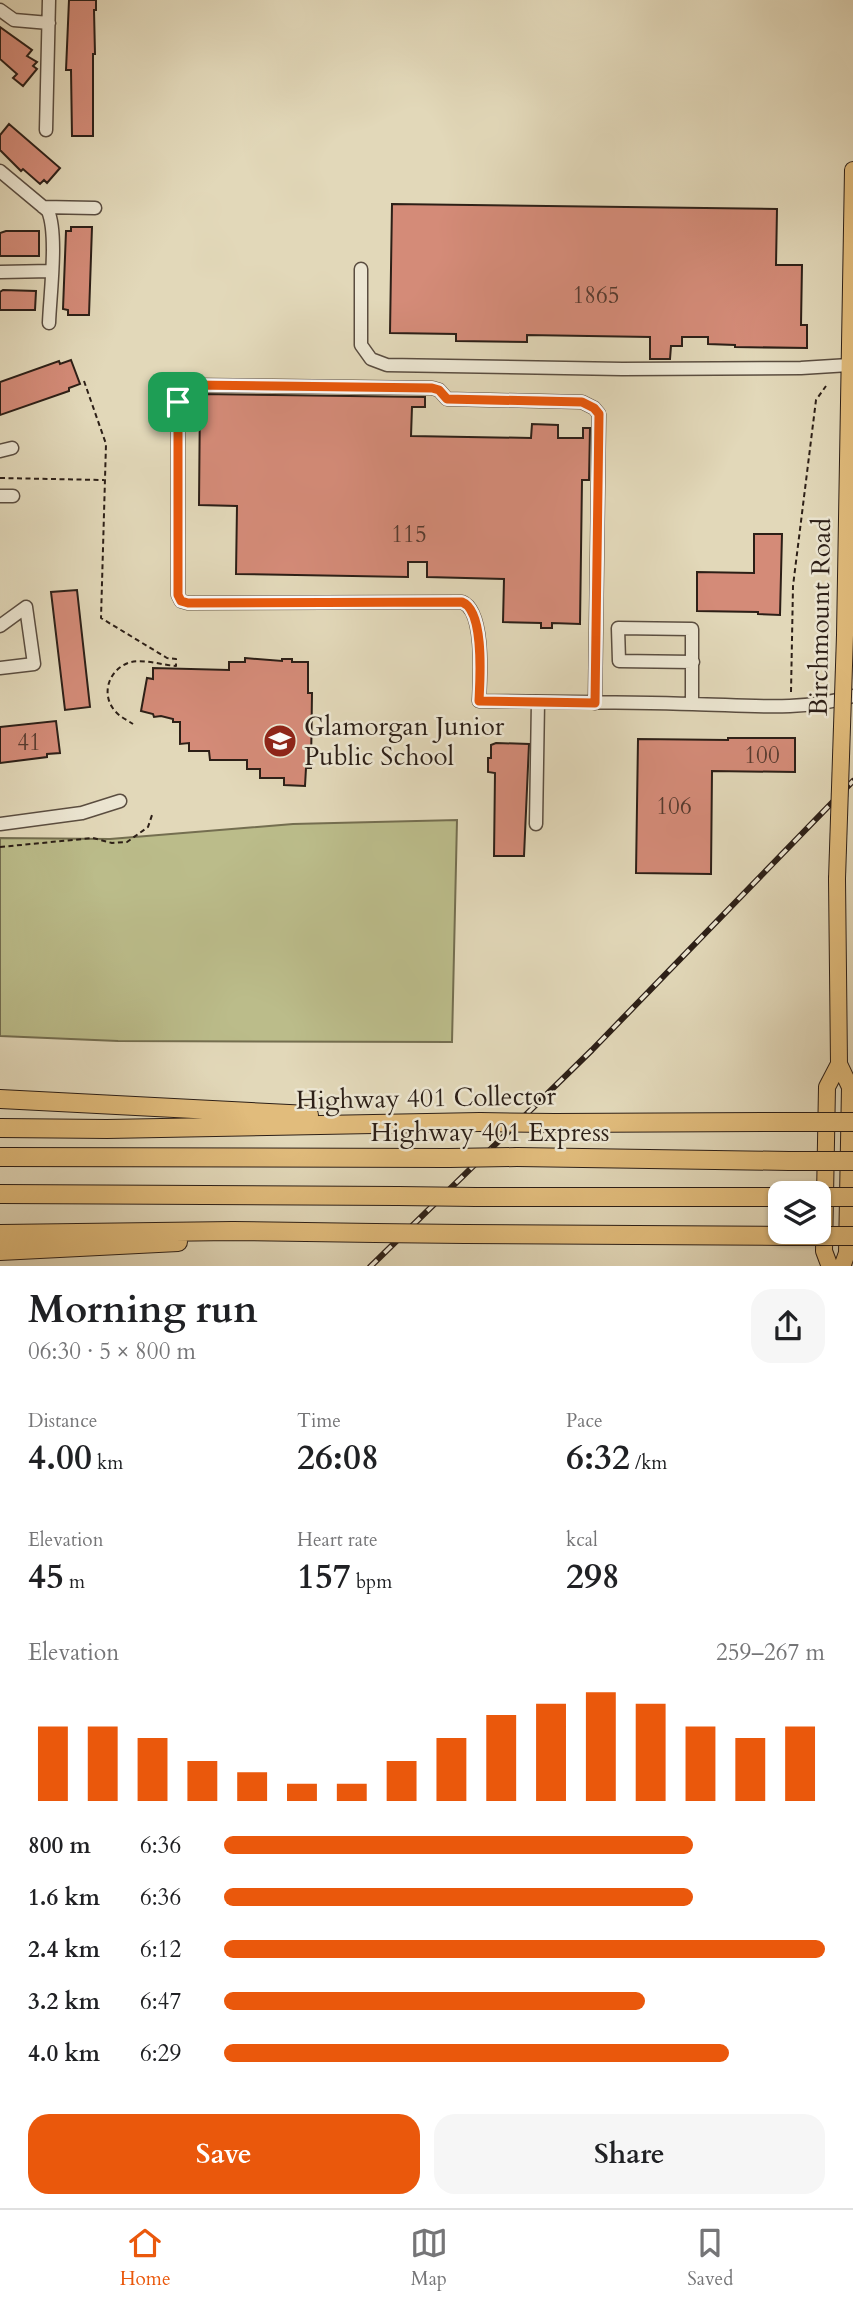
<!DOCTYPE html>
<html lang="en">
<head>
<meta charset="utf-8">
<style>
  body { margin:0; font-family:Cardo,serif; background:#f6f6f6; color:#202124; height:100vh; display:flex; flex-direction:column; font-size:26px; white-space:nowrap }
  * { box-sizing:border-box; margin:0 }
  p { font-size:23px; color:#757577 }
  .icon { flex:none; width:38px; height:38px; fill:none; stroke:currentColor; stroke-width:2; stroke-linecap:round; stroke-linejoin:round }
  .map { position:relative; height:1266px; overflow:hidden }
  .side { display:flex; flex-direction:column; background:#fff; flex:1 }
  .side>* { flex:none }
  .controls { position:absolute; left:768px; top:1181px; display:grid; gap:14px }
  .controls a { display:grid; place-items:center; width:63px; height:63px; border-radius:14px; background:#fff; box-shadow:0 2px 5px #0004; font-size:35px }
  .pin { position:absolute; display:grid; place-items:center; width:60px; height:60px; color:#fff; margin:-30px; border-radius:14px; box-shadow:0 4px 10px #0006 }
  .round { display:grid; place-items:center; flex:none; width:74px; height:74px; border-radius:21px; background:#f6f6f6 }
  .overview { display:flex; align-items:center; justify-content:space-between; height:119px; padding:0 28px }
  h1 { font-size:38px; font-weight:600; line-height:52px }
  .stats { display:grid; grid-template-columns:repeat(3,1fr); gap:10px; height:119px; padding:7px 28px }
  .stats div { display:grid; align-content:center }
  .stats b { font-size:35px; font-weight:600 }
  .stats small { font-size:19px; font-weight:400 }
  .stats p { font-size:19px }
  .chart { height:196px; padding:14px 28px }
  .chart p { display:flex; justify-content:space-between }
  .chart svg { width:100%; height:126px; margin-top:7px; stroke:#ea580c; stroke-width:6 }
  .button { display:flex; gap:14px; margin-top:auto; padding:14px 28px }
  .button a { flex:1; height:80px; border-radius:21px; background:#ea580c; color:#fff; font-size:28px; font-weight:600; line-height:80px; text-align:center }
  .button a+a { background:#f6f6f6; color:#202124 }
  ul { padding:0 28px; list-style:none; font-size:23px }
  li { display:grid; grid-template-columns:112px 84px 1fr; align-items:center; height:52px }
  li i { height:18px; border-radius:9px; background:#ea580c }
  .menu { display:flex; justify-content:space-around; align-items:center; height:98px; border-top:2px solid #e0e0e0; background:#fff; font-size:19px; color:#757577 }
  .menu a { display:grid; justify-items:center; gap:4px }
  .menu .on { color:#ea580c }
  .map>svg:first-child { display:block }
  .green { fill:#bbbc8a; stroke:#746e50; stroke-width:2 }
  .building { fill:#d48b78; stroke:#2c1f17; stroke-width:2 }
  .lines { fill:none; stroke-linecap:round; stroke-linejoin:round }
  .minor-casing { stroke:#5a4d40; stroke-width:15 }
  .major-casing { stroke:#2c1f17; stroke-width:18 }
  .highway-casing { stroke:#2c1f17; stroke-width:20 }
  .path { stroke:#2c1f17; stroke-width:2; stroke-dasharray:5 3.5; stroke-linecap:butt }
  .minor { stroke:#ece6d2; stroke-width:12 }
  .major { stroke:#e1bc7c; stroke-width:16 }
  .highway { stroke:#e1bc7c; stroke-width:18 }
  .rail-casing { stroke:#2c1f17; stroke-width:6 }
  .rail { stroke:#ece6d2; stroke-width:3.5; stroke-dasharray:10; stroke-linecap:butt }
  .major-bridge-casing { stroke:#2c1f17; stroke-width:18; stroke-linecap:butt }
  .highway-bridge-casing { stroke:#2c1f17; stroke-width:20; stroke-linecap:butt }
  .major-bridge { stroke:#e1bc7c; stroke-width:16 }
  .highway-bridge { stroke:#e1bc7c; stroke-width:18 }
  .route-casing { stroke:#fff; stroke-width:14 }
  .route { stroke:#ea580c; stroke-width:9 }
  .labels { text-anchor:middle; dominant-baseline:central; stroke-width:5; stroke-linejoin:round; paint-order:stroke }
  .number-label { font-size:23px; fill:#563a2f }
  .street-label { font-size:26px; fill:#2c1f17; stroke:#ece6d2 }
  .poi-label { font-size:26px; fill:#2c1f17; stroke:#ece6d2; text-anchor:start }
</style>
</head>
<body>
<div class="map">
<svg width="853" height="1267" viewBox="0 0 853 1267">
  <rect width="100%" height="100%" fill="#e2d8b9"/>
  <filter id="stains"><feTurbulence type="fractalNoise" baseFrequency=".00286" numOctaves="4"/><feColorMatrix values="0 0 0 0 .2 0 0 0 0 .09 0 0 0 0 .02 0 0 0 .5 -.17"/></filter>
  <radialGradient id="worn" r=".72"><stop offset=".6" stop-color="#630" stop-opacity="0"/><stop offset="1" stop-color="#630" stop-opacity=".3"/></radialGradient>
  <path class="green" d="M457,820L452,1042L118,1041L0,1036V838L110,839L293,824Z"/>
  <path class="building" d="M69,0H96V10H94L95,54H93V136H72L71,70H66Z
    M0,27L32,50L27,56L37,62L33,66L37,69L23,86L13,78L17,74L0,59Z
    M9,124L60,168L47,183L44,180L40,184L23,169L21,171L0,150V135Z
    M392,204L777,209L776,265H802L801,325H807V348L735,347V345L708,344V337H682V346H671L670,359H650V337L527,335V342L456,341V334L390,333Z
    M71,227H92L89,315H68V310L63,309L66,231H71Z
    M6,231H39V256H0V233Z
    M3,290L36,291L35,310H0V292Z
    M71,360L80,384L69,388V391L0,415V382L59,361L60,364Z
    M200,394L425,397V407H412L411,436L531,438L532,424L558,425V438H583V428H590L589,480H582L580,624L552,623V628H541V623L503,622L504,579L427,577V562H408V577L236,574L237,506L199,505Z
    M754,534H782L780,615L758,614V612L697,611V572L754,573Z
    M77,590L90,707L65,710L51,592Z
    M245,658L282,661V659H292V662H308V693H312L311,768H306L305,786L284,785V778H260V769H247V760H210L209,751H189V743L180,744V722H173V719L161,716L154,717L153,714L141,711L147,678L153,679V668L229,670V662H245Z
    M56,721L60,753L47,754V757L0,763V727Z
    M728,738H795V772L712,771L711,874L636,873L638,739L728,740Z
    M496,743L529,744L524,856H494L495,773L488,772V758H491V745Z"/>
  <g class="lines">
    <defs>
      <path id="minor" d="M0,10L14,20L49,23
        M46,130L49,0
        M0,171L48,211C58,234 50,295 49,323
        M43,207L95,208
        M361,269V345L371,359L387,365L622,369L801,368L849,365
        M0,272L51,271
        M0,451L12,448
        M0,496H13
        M0,626L26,607L34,664L0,668
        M595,703L599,414L594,408L582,402L447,399L439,390L432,388L191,385L182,390L178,403V595L181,601L188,603L462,602C485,611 480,679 479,701C551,702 622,702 693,704C745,705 802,712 853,696
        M692,704V629L618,628L619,661L693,662
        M0,824L82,813L120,801
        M536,824L538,702"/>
      <path id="major" d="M845,635L853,170
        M837,879L839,1064L850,1087L847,1253L842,1267
        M830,1267L824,1251L827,1087L839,1064"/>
      <path id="highway" d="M0,1099L309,1115
        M554,1123L790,1122
        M0,1128L107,1129L480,1122
        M0,1157L449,1158
        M517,1157L789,1161
        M0,1194L398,1196
        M476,1197H780
        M0,1234L233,1231L375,1233
        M465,1234L789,1236
        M0,1251L178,1242"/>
    </defs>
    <use href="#minor" class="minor-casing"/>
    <use href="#major" class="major-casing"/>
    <use href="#highway" class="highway-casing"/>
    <path class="path" d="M84,381L106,444L101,618L167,658L176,659V666C162,665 144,659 131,662C109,668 100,694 115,711C120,717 127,720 133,724
      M0,478L104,480
      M791,692L793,586L816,400L826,386
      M0,847L93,838L112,843L127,842L148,827L152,815"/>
    <use href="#minor" class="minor"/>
    <use href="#major" class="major"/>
    <use href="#highway" class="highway"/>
    <defs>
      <path id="rail" d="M370,1267L592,1050L853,781"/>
    </defs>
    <use href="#rail" class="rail-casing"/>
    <use href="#rail" class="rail"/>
    <defs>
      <path id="major-bridge" d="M837,879L845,635"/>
      <path id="highway-bridge" d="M480,1122L554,1123
        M790,1122H853
        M449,1158L517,1157
        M789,1161H853
        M398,1196L476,1197
        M819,1197H853
        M375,1233L465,1234
        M789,1236H853"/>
    </defs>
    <use href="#major-bridge" class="major-bridge-casing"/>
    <use href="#highway-bridge" class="highway-bridge-casing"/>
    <use href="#major-bridge" class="major-bridge"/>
    <use href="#highway-bridge" class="highway-bridge"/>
  </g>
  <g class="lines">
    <defs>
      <path id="route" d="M191,385L432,388L439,390L447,399L582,402L594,408L599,414L595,703L479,701C480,679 485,611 462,602L188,603L181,601L178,595V402L182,390Z"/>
    </defs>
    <use href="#route" class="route-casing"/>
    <use href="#route" class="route"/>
  </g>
  <defs>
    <symbol id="school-disc" viewBox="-11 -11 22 22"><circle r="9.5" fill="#8f2418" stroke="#ece6d2"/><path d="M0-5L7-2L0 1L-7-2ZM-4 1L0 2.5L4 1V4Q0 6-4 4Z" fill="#fff"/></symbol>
  </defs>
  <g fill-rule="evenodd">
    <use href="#school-disc" x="261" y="722" width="38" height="38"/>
  </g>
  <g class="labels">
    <g class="number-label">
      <text x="596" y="295">1865</text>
      <text x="409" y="534">115</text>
      <text x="29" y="742">41</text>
      <text x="762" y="755">100</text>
      <text x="674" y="806">106</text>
    </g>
    <g class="street-label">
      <text transform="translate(820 617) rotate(-89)">Birchmount Road</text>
      <text transform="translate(426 1098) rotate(-1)">Highway 401 Collector</text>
      <text x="490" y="1132">Highway 401 Express</text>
    </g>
    <g class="poi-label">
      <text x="304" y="726">Glamorgan Junior<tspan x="304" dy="30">Public School</tspan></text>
    </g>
  </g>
  <rect width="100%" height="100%" filter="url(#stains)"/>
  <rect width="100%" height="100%" fill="url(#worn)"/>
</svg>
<div class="controls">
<a><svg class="icon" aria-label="layers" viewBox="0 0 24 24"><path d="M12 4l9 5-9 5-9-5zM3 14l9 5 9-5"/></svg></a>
</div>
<div class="pin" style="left:178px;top:402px;background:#1e9e55"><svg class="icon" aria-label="arrive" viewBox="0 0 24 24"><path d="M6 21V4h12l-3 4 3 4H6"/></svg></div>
</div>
<section class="side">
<div class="overview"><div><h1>Morning run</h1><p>06:30 · 5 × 800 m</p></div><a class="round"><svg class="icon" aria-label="share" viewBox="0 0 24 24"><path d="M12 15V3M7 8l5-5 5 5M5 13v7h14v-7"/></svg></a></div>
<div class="stats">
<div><p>Distance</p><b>4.00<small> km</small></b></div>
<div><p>Time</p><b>26:08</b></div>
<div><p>Pace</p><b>6:32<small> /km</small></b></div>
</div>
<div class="stats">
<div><p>Elevation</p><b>45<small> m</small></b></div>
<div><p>Heart rate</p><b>157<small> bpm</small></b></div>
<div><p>kcal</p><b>298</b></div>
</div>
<div class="chart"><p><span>Elevation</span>259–267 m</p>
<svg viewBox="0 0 160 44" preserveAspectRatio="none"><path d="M5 44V18M15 44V18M25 44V22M35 44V30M45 44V34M55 44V38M65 44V38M75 44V30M85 44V22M95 44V14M105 44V10M115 44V6M125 44V10M135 44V18M145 44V22M155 44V18"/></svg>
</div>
<ul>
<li><b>800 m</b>6:36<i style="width:78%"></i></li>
<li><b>1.6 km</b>6:36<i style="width:78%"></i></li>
<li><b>2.4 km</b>6:12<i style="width:100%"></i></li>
<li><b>3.2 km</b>6:47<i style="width:70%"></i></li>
<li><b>4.0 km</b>6:29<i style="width:84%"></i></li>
</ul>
<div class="button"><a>Save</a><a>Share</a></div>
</section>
<nav class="menu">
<a class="on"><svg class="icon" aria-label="home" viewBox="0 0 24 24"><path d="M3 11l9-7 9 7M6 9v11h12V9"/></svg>Home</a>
<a><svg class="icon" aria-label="map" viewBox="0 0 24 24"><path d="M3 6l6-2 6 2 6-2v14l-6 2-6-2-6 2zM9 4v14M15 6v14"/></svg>Map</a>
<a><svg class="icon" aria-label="saved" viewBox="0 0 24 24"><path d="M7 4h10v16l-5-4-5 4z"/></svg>Saved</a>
</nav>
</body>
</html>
